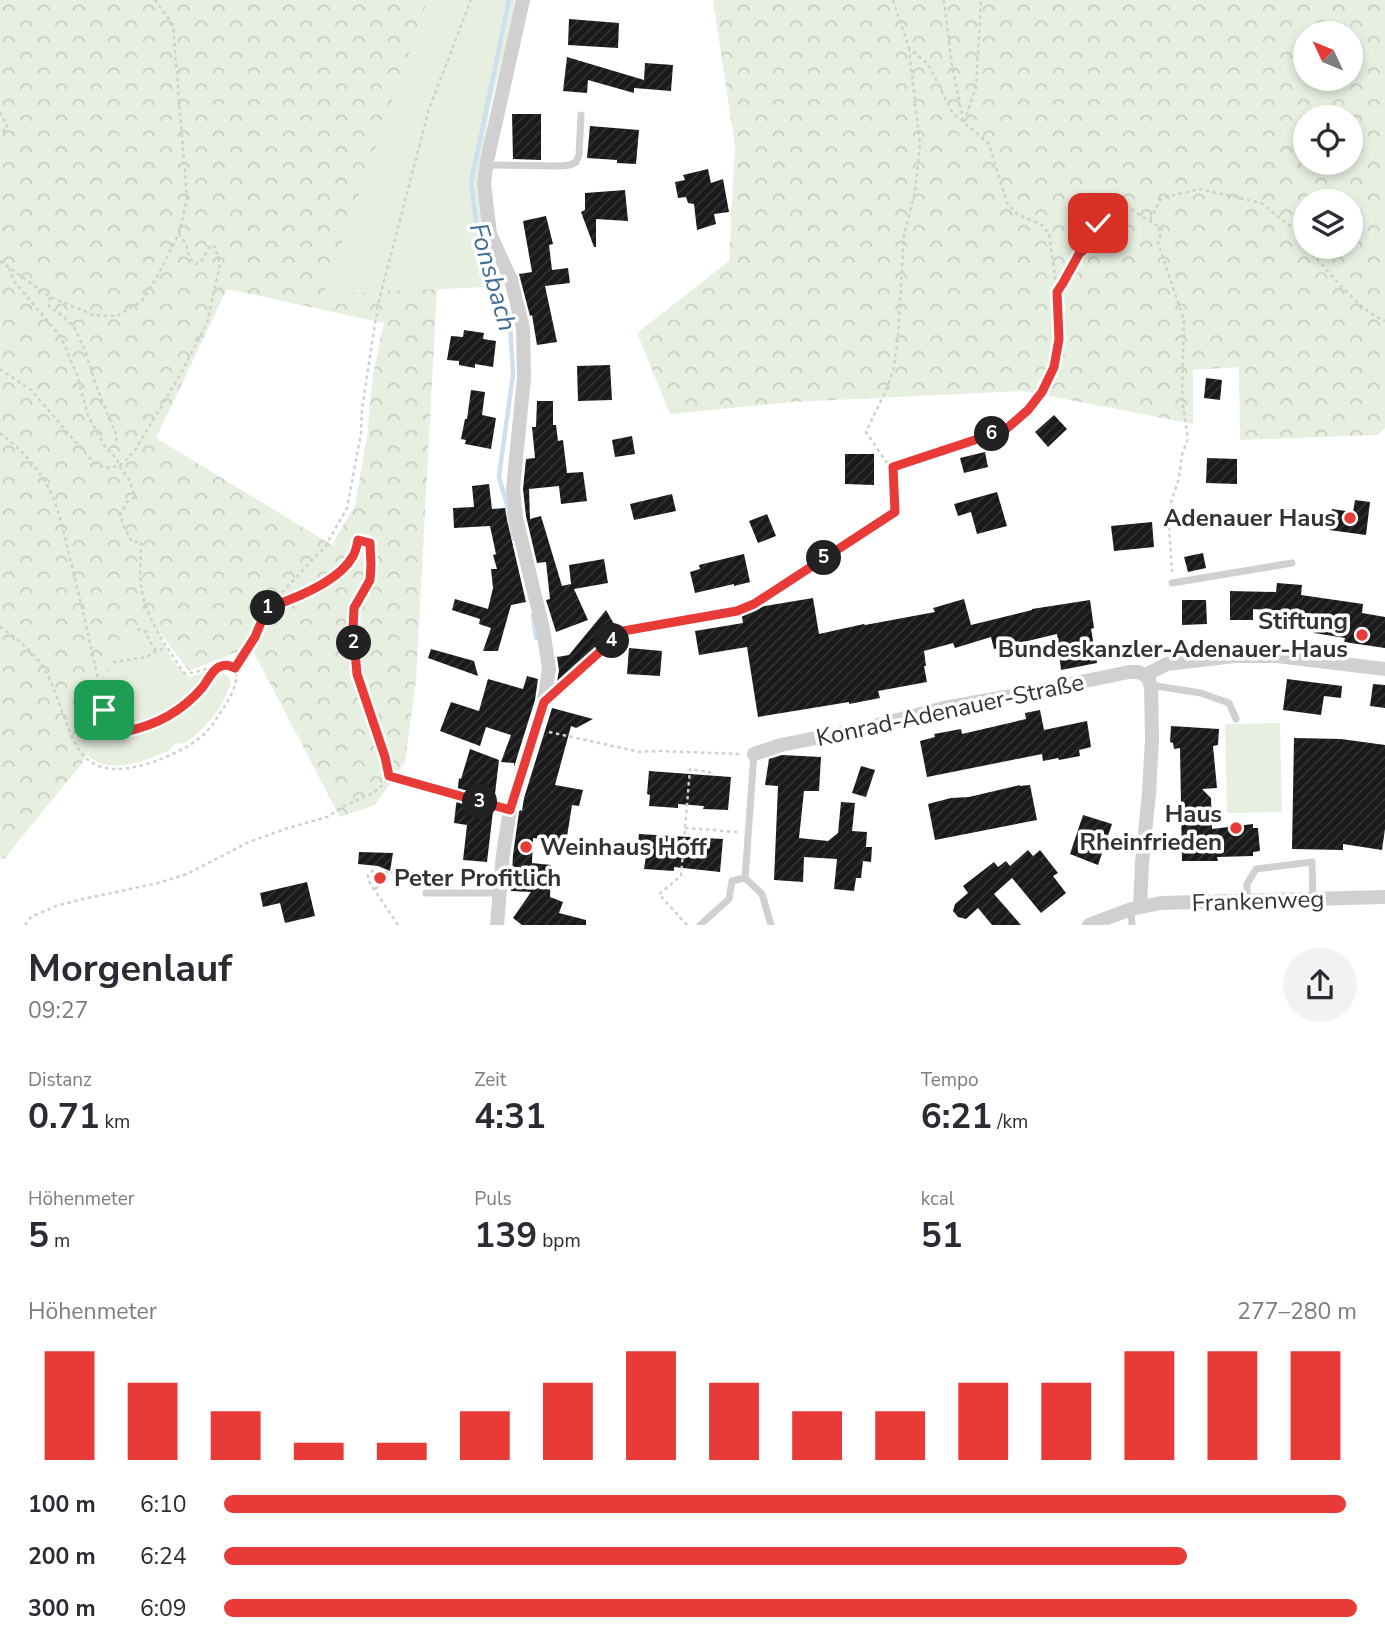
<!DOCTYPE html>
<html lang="de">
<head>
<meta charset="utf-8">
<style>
  body { margin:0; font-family:"Nunito Sans",sans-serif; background:#f2f2f3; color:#2b2b33; height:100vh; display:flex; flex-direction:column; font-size:26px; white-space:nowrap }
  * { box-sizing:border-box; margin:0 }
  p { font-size:23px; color:#7c7c81 }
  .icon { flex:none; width:38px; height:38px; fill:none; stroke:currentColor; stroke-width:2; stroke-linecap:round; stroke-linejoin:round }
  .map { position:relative; height:925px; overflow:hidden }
  .sheet { display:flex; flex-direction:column; background:#fff; flex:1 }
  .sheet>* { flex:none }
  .needle { width:46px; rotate:314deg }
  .tools { position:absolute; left:1293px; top:21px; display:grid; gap:14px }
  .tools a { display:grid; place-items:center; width:70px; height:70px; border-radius:50%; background:#fff; box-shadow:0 4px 10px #0003; font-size:35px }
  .pin { position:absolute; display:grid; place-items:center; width:60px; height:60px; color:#fff; margin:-30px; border-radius:14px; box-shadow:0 4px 10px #0006 }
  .km { position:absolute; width:35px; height:35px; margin:-18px; border-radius:50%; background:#222; color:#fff; font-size:19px; line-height:35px; text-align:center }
  .round { display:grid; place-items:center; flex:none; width:74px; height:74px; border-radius:37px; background:#f2f2f3 }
  .summary { display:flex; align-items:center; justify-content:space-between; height:119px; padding:0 28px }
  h1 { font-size:38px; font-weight:700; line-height:52px }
  .figures { display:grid; grid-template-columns:repeat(3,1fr); gap:10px; height:119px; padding:7px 28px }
  .figures div { display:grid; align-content:center }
  .figures b { font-size:35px; font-weight:700 }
  .figures small { font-size:19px; font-weight:400 }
  .figures p { font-size:19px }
  .chart { height:196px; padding:14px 28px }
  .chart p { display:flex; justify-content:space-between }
  .chart svg { width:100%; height:126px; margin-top:7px; stroke:#e83a37; stroke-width:6 }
  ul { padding:0 28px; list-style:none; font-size:23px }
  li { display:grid; grid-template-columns:112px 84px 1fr; align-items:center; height:52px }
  li i { height:18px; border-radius:9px; background:#e83a37 }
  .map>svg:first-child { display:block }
  .grass { fill:#e7efe1 }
  .forest { fill:url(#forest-crowns); fill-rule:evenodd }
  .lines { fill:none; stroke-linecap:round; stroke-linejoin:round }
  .stream { stroke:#cedfee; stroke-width:4.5 }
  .building { fill:url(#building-hatch) }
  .path { stroke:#d0d0d0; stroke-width:2.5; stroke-dasharray:3.5 3.5; stroke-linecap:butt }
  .service { stroke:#d0d0d0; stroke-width:7 }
  .minor { stroke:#d0d0d0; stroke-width:14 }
  .route-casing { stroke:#fff; stroke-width:14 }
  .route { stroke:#e83a37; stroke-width:9 }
  .poi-dot { fill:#e83a37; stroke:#fff; stroke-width:2.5 }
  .labels { text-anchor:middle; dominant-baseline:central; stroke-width:7; stroke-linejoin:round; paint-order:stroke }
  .poi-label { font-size:24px; font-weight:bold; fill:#333; stroke:#fff; text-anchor:end }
  .street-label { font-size:24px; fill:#333; stroke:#fff }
  .water-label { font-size:26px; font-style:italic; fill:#3e6d97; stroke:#fff }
</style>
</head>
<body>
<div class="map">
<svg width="1385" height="925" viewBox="0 0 1385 925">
  <defs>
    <pattern id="forest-crowns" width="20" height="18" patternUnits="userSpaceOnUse" patternTransform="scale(1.75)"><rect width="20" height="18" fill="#e7efe1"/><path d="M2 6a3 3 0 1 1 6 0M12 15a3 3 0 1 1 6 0" fill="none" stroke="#c7cdc2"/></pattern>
    <pattern id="building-hatch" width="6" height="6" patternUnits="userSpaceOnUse" patternTransform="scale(1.75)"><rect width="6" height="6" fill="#1a1a1a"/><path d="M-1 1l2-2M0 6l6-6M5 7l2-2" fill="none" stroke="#333"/></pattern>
  </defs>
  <rect width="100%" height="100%" fill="#fff"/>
  <path class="grass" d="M428,0H515L510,31L490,108L478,183L485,241L505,286L323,295Z
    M129,624L158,629C165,649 172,665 190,677L205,672L198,686L190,695L179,703L135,726L124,725L111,710L109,665L124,643Z
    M224,674L229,677L231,683C222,709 206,729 183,744C176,742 173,744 170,750C142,762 114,775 87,756L106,720C112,727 119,734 128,735C146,737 185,713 197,700C206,692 210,676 224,674Z
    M1280,723L1282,812L1227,813L1225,724Z"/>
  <path class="forest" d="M0,0H428L324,294L437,289L416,681L405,762L375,805L340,817L254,653L244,649L189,671L158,630L129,624L124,643L109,665L111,710L103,714L106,720L83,762L4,859H0ZM227,289L384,323L373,374L367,437L355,505L332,545L156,438Z
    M713,0H1385V428L1377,435L1240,440L1239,367L1193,370V424L1024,391L793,402L670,414L637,333L729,261L735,146ZM1306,33H1351V79H1306ZM1306,117H1351V163H1306ZM1306,201H1351V247H1306Z"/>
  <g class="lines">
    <path class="stream" d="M509,0L471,183L479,242L510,324L513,375L499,476C501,486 504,494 507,504C509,516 510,526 514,539
      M533,615L536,638"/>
  </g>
  <path class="building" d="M569,19L619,23L618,48L568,45Z
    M567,57L644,80L645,63L673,65L671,91L634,88V93L588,80L587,93L563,91Z
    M512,114H541V160L513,159Z
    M590,126L639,130L636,164L617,163V160L587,158Z
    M708,169L711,183L723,179L729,212L714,214L716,224L697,230L694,204L688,203L686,197L678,198L675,182L685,180L683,175Z
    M625,190L628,221L596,219V247H594L581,212L585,210V193Z
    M546,216L553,244L549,245L552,270L568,268L570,283L545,286L557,342L537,345L532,315L530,316L519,274L532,272L523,221Z
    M464,330L484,333L483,339L496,341L493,367L475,364V368L459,365V361L447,360L451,336L463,337Z
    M610,365L612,400L578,401L577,366Z
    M1206,378L1222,380L1220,400L1204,398Z
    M471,390L485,392L482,415L496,418L491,449L465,444L466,440L461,439L465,419H467Z
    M537,401H553V425H556L558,441L563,440L567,473L583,472L587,501L561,504L559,486L529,489L530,519L541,516L562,586L571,584L569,565L604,559L608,583L574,589L588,620L556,632L546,600L550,599L546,562L537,563L526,516L523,489L526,459L535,458L532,427H536Z
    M1054,415L1067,429L1048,447L1035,432Z
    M632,436L635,454L615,457L612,440Z
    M985,452L988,467L964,473L960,458Z
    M845,454H874V485L845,484Z
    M1207,458L1237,459V484L1206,483Z
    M489,484L492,509L505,508L507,520L526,602L511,605L498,651H483L491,628L479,624L480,619L452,610L455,599L488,609L493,588L491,569H497L493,555L496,554L490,526L454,528L453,508L474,507L472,486Z
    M997,492L1007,526L977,534L971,512L958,516L954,504Z
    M672,494L676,511L634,520L630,504Z
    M1355,500L1370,502L1366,535L1329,530L1332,509L1353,512Z
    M767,514L776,536L758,543L749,521Z
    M1152,522L1154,547L1114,551L1111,526Z
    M1203,553L1206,568L1188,572L1184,557Z
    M744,554L750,582L734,586V584L695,593L690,572L700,569L699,565Z
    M1277,583L1302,585L1301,595L1363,604L1362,613L1385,617V648L1344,642L1345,638L1314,633L1317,614L1253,609V620H1230V591L1276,592Z
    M813,598L819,634L864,624L865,625L935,612L933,608L964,599L971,625L1032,610V609L1090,600L1094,628L1091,629L1097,663L1061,670L1057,634L994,649L991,637L955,648L953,643L924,651L926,666H924L927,682L878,691L880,698L849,704V702L758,717L747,647L699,655L695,631L743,623L741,610Z
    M1182,600H1206L1207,624L1182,625Z
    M606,610L618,631L596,649L556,688L559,670L557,657L569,655Z
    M629,648L662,651L660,676L627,674Z
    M431,649L474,661L478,676L428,658Z
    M527,676L538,679L535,700L514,767V763L501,762L511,735L486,727L480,746L440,731L451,702L479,711L488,679L523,689Z
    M1287,679L1342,686L1341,698L1324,696L1321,715L1283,710Z
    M1373,684L1385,685V708L1370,706Z
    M552,708L593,719L576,728L571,726L555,785L583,790L579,806L572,805L566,843L533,838L532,863L551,865L550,897L563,902L559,913L586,920V925H522L513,918L531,892L511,891L513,855L519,812L520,810L522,811L524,798Z
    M1040,710L1044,730L1087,721L1091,747L1079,750L1080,756L1059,760L1058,758L1043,761L1042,754L927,777L920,741L935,737L934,734L961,729L962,734L1026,719L1025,713Z
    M1171,726L1219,729L1218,745L1213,746L1217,788L1202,789L1211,798L1212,829L1253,824V828H1258L1260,851L1253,852V856L1217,857L1218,861H1182L1180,748L1174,749L1173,743L1170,742Z
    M1294,738L1341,739L1385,745V829L1382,850L1343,844V850L1292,849Z
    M470,749L499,760L487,862L463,860L467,825L454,823L459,778L461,779Z
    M782,755L821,757L819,791H804L799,838L828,841L838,833L841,802L855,803L852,831L867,832L866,847H872L871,862L863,861L861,878H856L854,891L834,889L837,859L804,857L803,882L774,880L778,786L765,785L769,759Z
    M861,766L875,770L866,797L852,793Z
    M649,771L731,777L728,810L703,809L704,806L678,804V808L649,806L650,795L647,794Z
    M1020,785V786L1030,785L1037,820L935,840L928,804L951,798L969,797Z
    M1083,815L1112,824L1098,865L1070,854Z
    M639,834L723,839L720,872L674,867V871L644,869L646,856L637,854Z
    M1028,850L1033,856L1040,850L1058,873L1053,876L1066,893L1041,913L1012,878L994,894L1021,925H992L978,908L966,919L958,917L953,911L955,904L968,893L963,886L994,862L998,867L1006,861L1010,866Z
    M359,852L393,853L390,871L378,866L358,864Z
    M307,882L315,916L285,923L280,903L263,907L260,893Z"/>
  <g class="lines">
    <path class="path" d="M893,0L909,48L928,64L952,112L989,144L1007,203L1017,214L1042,225L1049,234L1057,291L1059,339L1054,367L1042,392L1028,410L1005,430L893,467
      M944,0L952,66L963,119
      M0,112L8,128L0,133
      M964,122L976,87L981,0
      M1150,220L1161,199L1170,196L1200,189L1261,203L1294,229L1301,239L1306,241
      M1310,247L1313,255C1332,275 1360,311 1385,321
      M0,261L50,297L93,315L117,316L142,301L158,275L179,234L187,198L173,25L155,0
      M9,268L13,280L61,337L77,375L88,416L106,448L117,459L119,466L130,481L135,497L127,502L120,515L125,529L132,542H141C141,558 139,575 142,591C148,622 167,647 184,673C196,674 202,668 215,669C222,665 227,664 235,668
      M1057,291L1063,283L1079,254L1095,240L1098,223L1107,211L1123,202C1134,214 1149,219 1162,229L1158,243L1184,320L1182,400L1188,438L1182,455L1179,478L1168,512L1172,572
      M50,297L49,306L55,311L65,318L74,327L85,350L97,388L117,437L112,452
      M0,369L31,390L93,462L105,468L119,466L126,460L135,450L179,377L207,323L220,264L215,247L211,245L200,263L196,264C184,257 191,246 179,234
      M0,433C18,447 32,461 44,480C59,504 64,535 71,562C83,612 95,661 104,711L112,723L127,731C165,723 194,702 215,669
      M893,467L887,463L866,432L888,386L894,367L898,337L904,235L915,192L920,145L909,50
      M0,627C14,635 39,657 46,672C75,728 67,790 153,762C175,754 202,742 215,721C224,706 241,686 235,668L255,637L267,608L325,547L347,508L361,434L362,409L378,304L429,109L471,0
      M137,629L147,632L148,638L156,651
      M113,662L147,657L156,651L167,648
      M561,684L581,668
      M562,687L623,631L737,611L754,604L895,512L893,467
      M549,732L640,752L659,751L740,754
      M389,776L497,807
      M685,828L738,832
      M375,889L385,880L386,873
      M25,925L31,917L56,906L83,899L158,883L187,874L249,842L288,828L327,817L346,805L373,793L383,785L389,776L385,757L357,674L353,630L354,608L370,580L371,565L370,543L358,540C357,545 356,551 353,556C340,581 296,598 270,607
      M398,925L368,880V875L372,871L414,875L419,883
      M687,925L659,894L681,876L690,769L710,772L709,775"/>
    <path class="service" d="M487,165L561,166L570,165L576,162L579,155L581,115
      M1172,583L1292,563
      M1151,688L1156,686L1201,693L1229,703L1236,719
      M745,878L754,754
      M745,878L762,894L771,925
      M426,893H499
      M1247,901V884L1256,869L1312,862L1313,899
      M1131,909L1132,925
      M700,925L729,899L732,881L745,878"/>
    <path class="minor" d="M754,754L781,745L866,728L944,708L1022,694L1129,672H1138L1145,675L1167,664L1234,656H1277L1385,669
      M1140,907L1142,863L1149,793L1152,739L1151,688L1149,680L1145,675
      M497,925L503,854L510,810L544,702L549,669L543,629L516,518L513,489L524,378L523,328L511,280L490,234L484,183L487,161L523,0
      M1089,925L1131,909L1161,903L1385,897"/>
  </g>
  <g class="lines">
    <defs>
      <path id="route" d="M104,710L112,723L127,731C157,725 182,711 202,688C207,682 212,670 219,667C225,664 229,665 235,668L255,637L267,608C294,599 339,582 353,556C356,551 357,545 358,540L370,543L371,565L370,580L354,608L353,630L357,674L385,757L389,776L510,810L544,702L623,631L737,611L754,604L895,512L893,467L1005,430L1028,410L1042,392L1054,367L1059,339L1057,292L1063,283L1079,254L1095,240L1098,223"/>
    </defs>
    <use href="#route" class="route-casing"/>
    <use href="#route" class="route"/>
  </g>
  <g class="poi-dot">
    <circle cx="1350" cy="518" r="7"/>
    <circle cx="1362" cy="635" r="7"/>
    <circle cx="1236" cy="828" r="7"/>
    <circle cx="526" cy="847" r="7"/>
    <circle cx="380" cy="878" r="7"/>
  </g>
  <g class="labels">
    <g class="poi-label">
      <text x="1336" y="518">Adenauer Haus</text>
      <text x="1348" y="621">Stiftung<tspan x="1348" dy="28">Bundeskanzler-Adenauer-Haus</tspan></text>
      <text x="1222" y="814">Haus<tspan x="1222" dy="28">Rheinfrieden</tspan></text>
      <text x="540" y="847" text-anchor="start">Weinhaus Hoff</text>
      <text x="394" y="878" text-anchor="start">Peter Profitlich</text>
    </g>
    <g class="street-label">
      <text transform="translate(950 710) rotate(-12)">Konrad-Adenauer-Straße</text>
      <text transform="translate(1258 901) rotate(-2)">Frankenweg</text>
    </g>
    <g class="water-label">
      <text transform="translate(493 277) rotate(74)">Fonsbach</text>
    </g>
  </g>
</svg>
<div class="tools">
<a><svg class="needle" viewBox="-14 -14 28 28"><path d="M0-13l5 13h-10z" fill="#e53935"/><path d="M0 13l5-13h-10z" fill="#7c7c81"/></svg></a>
<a><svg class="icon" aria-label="locate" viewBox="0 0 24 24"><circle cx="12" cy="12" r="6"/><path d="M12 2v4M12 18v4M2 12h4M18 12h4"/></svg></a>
<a><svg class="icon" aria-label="layers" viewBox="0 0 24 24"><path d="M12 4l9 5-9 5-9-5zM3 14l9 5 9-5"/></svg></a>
</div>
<div class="pin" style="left:104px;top:710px;background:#1e9e55"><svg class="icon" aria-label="arrive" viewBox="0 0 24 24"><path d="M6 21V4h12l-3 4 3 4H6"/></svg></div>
<div class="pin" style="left:1098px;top:223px;background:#d93025"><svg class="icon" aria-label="check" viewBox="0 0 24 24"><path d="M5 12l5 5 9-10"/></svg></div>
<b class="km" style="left:268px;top:608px">1</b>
<b class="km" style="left:354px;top:643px">2</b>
<b class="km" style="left:480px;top:802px">3</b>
<b class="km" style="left:612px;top:641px">4</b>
<b class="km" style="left:824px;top:558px">5</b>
<b class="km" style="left:992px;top:434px">6</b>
</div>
<section class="sheet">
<div class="summary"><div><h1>Morgenlauf</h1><p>09:27</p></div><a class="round"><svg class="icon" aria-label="share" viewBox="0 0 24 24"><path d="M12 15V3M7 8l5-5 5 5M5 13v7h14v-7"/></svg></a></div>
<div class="figures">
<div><p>Distanz</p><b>0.71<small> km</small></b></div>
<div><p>Zeit</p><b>4:31</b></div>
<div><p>Tempo</p><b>6:21<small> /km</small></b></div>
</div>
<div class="figures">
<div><p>Höhenmeter</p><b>5<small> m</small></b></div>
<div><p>Puls</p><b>139<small> bpm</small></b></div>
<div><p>kcal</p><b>51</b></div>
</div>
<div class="chart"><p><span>Höhenmeter</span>277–280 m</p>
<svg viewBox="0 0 160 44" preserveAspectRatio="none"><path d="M5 44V6M15 44V17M25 44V27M35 44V38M45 44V38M55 44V27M65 44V17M75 44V6M85 44V17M95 44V27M105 44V27M115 44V17M125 44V17M135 44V6M145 44V6M155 44V6"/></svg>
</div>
<ul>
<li><b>100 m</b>6:10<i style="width:99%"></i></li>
<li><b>200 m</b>6:24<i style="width:85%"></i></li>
<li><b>300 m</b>6:09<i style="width:100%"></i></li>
</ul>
</section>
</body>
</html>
